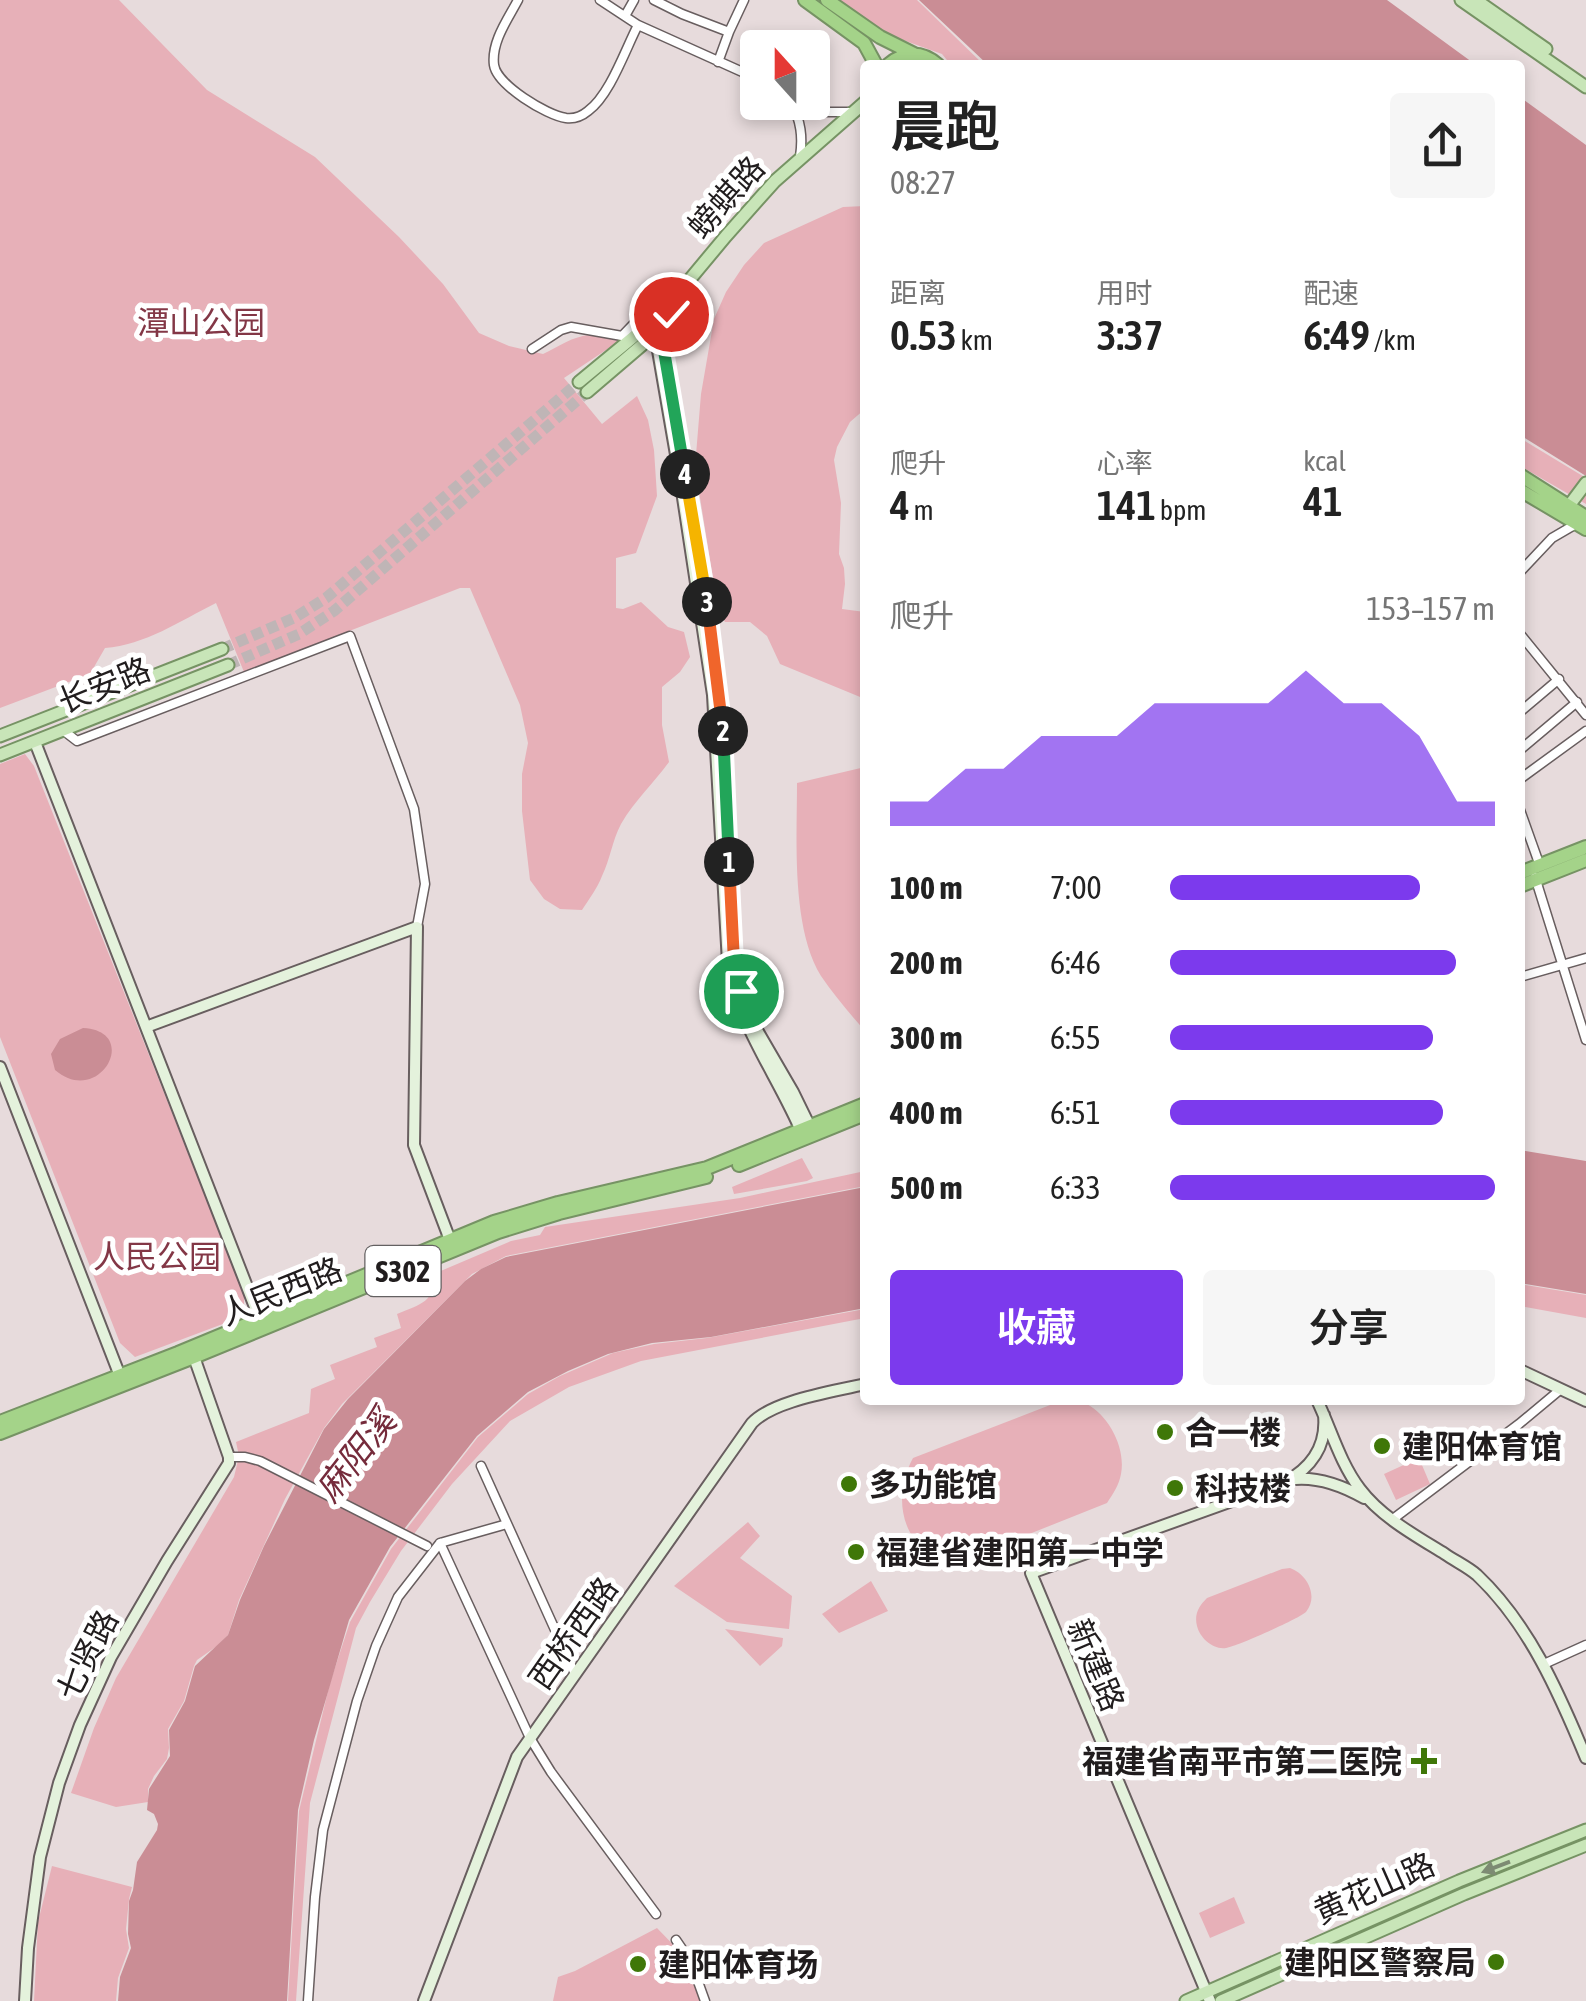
<!DOCTYPE html>
<html lang="zh">
<head>
<meta charset="utf-8">
<style>
  body { margin:0; font-family:"Asap Condensed","Noto Sans SC",sans-serif; background:#f6f6f6; color:#222; height:100vh; display:flex; flex-direction:column; font-size:38px; white-space:nowrap }
  * { box-sizing:border-box; margin:0 }
  p { font-size:32px; color:#767676 }
  .icon { flex:none; width:55px; height:55px; fill:none; stroke:currentColor; stroke-width:2; stroke-linecap:round; stroke-linejoin:round }
  .map { position:relative; flex:1; overflow:hidden }
  .panel { position:absolute; left:860px; top:60px; width:665px; height:1345px; display:flex; flex-direction:column; background:#fff; border-radius:10px; box-shadow:0 5px 15px #0003 }
  .panel>* { flex:none }
  .needle { width:65px; rotate:339deg }
  .fabs { position:absolute; left:740px; top:30px; display:grid; gap:20px }
  .fabs a { display:grid; place-items:center; width:90px; height:90px; border-radius:10px; background:#fff; box-shadow:0 5px 15px #0003; font-size:50px }
  .pin { position:absolute; display:grid; place-items:center; width:85px; height:85px; color:#fff; margin:-42px; border:5px solid #fff; border-radius:50%; box-shadow:0 2px 10px #0007 }
  .km { position:absolute; width:50px; height:50px; margin:-25px; border-radius:50%; background:#222; color:#fff; font-size:28px; line-height:50px; text-align:center }
  .round { display:grid; place-items:center; flex:none; width:105px; height:105px; border-radius:10px; background:#f6f6f6 }
  .overview { display:flex; align-items:center; justify-content:space-between; height:170px; padding:0 30px }
  h1 { font-size:55px; font-weight:600; line-height:75px }
  .metrics { display:grid; grid-template-columns:repeat(3,1fr); gap:15px; height:170px; padding:10px 30px }
  .metrics div { display:grid; align-content:center }
  .metrics b { font-size:42px; font-weight:600 }
  .metrics small { font-size:28px; font-weight:400 }
  .metrics p { font-size:28px }
  .chart { height:280px; padding:20px 30px }
  .chart p { display:flex; justify-content:space-between }
  .chart svg { width:100%; height:180px; margin-top:10px; fill:#7c3aed; opacity:.7 }
  .action { display:flex; gap:20px; margin-top:auto; padding:20px 30px }
  .action a { flex:1; height:115px; border-radius:10px; background:#7c3aed; color:#fff; font-size:40px; font-weight:600; line-height:115px; text-align:center }
  .action a+a { background:#f6f6f6; color:#222 }
  ul { padding:0 30px; list-style:none; font-size:32px }
  li { display:grid; grid-template-columns:160px 120px 1fr; align-items:center; height:75px }
  li i { height:25px; border-radius:12px; background:#7c3aed }
  .map>svg:first-child { display:block }
  .green { fill:#e7b0b8 }
  .water { fill:#ca8d95 }
  .lines { fill:none; stroke-linecap:round; stroke-linejoin:round }
  .primary-tunnel { stroke:#bfb5b6; stroke-width:11; stroke-dasharray:11 5.5; stroke-linecap:butt }
  .street-casing { stroke:#685e5f; stroke-width:11 }
  .secondary-casing { stroke:#685e5f; stroke-width:14 }
  .primary-casing { stroke:#769364; stroke-width:15 }
  .highway-casing { stroke:#769364; stroke-width:16 }
  .street { stroke:#fff; stroke-width:8 }
  .secondary { stroke:#e4f2dc; stroke-width:10 }
  .primary { stroke:#c8e5b8; stroke-width:11 }
  .highway { stroke:#a4d389; stroke-width:12 }
  .oneway { fill:#7d8b73 }
  .split-1-casing { stroke:#fff; stroke-width:20 }
  .split-2-casing { stroke:#fff; stroke-width:20 }
  .split-3-casing { stroke:#fff; stroke-width:20 }
  .split-4-casing { stroke:#fff; stroke-width:20 }
  .split-5-casing { stroke:#fff; stroke-width:20 }
  .split-6-casing { stroke:#fff; stroke-width:20 }
  .split-1 { stroke:#f0652b; stroke-width:12 }
  .split-2 { stroke:#22a559; stroke-width:12 }
  .split-3 { stroke:#f0652b; stroke-width:12 }
  .split-4 { stroke:#f5b400; stroke-width:12 }
  .split-5 { stroke:#22a559; stroke-width:12 }
  .split-6 { stroke:#f5b400; stroke-width:12 }
  .poi-dot { fill:#3f7708; stroke:#fff; stroke-width:4 }
  .labels { text-anchor:middle; dominant-baseline:central; stroke-width:10; stroke-linejoin:round; paint-order:stroke }
  .shield { fill:#fff; stroke:#646162; stroke-width:2.5 }
  .shield-label { font-size:30px; font-weight:bold; fill:#211d1e }
  .street-label { font-size:32px; fill:#211d1e; stroke:#fff }
  .park-label { font-size:32px; fill:#833746; stroke:#fff }
  .poi-label { font-size:32px; font-weight:bold; fill:#211d1e; stroke:#fff; text-anchor:start }
  .water-label { font-size:35px; font-style:italic; fill:#752b3b; stroke:#fff }
</style>
</head>
<body>
<div class="map">
<svg width="1586" height="2001" viewBox="0 0 1586 2001">
  <rect width="100%" height="100%" fill="#e7dbdc"/>
  <path class="green" d="M0,0H119L207,90L315,157L399,237L443,284L479,333L509,346L543,354C558,347 573,336 590,335C602,334 612,340 624,338L564,378L602,424L637,396L648,420L654,450L657,496L636,553L616,558V608L623,609L641,602L668,627L684,632L690,657L680,672L662,687V725L669,762C653,784 635,800 621,824C612,841 610,860 602,876C597,889 589,899 582,910L560,909L544,899L530,880L522,811V774L528,743L520,705L470,588H460L244,672L216,603C180,621 145,645 105,648L90,674L0,708Z
    M834,0H917L984,65H951L942,54L889,35Z
    M865,206V409L850,422L837,447L834,460L841,503L839,554L844,568L845,584L842,609L865,612V699L780,664L767,636L750,622H725L718,609L695,467L701,394L714,319L726,292L744,265L764,243L843,207Z
    M1520,438L1586,478V504L1520,466Z
    M25,754L34,766L244,1294V1316L135,1357L120,1343L0,1037V764Z
    M865,767V1031C850,1014 834,995 821,976C791,927 797,839 797,783Z
    M802,1158L813,1178L807,1181L734,1194L732,1187Z
    M865,1171V1186L506,1256L472,1274L342,1404L324,1428L285,1499L239,1600L228,1635L217,1646L197,1660L194,1666L184,1701L168,1729L169,1748L167,1759L154,1776L148,1789V1802L116,1807L71,1793L94,1728L116,1678L234,1477L239,1456L236,1442L309,1413L311,1389L335,1379L330,1365L377,1347L374,1338L401,1328L397,1314C421,1304 435,1302 436,1273L511,1241L540,1235L545,1227L740,1198Z
    M1520,1284L1586,1295V1318L1520,1306Z
    M865,1309V1318L641,1361L569,1387L510,1421L452,1484L401,1551L370,1602L356,1628L310,1803L296,2001H288L299,1811L330,1683L350,1622L391,1549L478,1437L528,1394L560,1376L613,1353L654,1344L707,1338Z
    M1063,1400C1070,1400 1080,1400 1087,1404C1109,1416 1126,1448 1121,1474C1119,1485 1113,1494 1107,1503L954,1564C903,1553 890,1500 913,1458Z
    M1419,1458L1430,1484L1396,1500L1384,1474Z
    M748,1522L760,1536L740,1558L792,1596L789,1629L727,1622L674,1586Z
    M1290,1568C1307,1574 1319,1596 1306,1612C1300,1618 1236,1647 1226,1648C1213,1650 1200,1638 1197,1626C1194,1614 1199,1606 1207,1598L1282,1569Z
    M871,1581L888,1611L839,1633L822,1614Z
    M725,1629L783,1638L782,1646L760,1666Z
    M52,1866L132,1887L129,1899L126,1929L129,1948L118,1978L116,2001H34L38,1922Z
    M1234,1897L1245,1923L1210,1938L1199,1913Z
    M657,1928L685,1957L700,2001H553L558,1977L575,1971Z"/>
  <path class="water" d="M919,0H1387L1476,65H988Z
    M1520,97L1586,145V476L1520,435Z
    M83,1028C142,1031 99,1108 55,1070L51,1054L60,1039Z
    M1520,1150L1586,1161V1294L1520,1283Z
    M865,1187V1308L711,1337L652,1343L608,1354L568,1371L528,1392L477,1436L390,1547L349,1620L314,1740L298,1810L287,2001H118L120,1977L131,1948L128,1934L129,1901L133,1890L137,1862L157,1830L158,1824L154,1814L147,1810L149,1789L170,1756L169,1730L185,1701L195,1666L228,1635L240,1600L264,1546L324,1429L348,1399L465,1281L481,1269L506,1257Z"/>
  <g class="lines">
    <path class="primary-tunnel" d="M222,649L294,618L326,598L579,382
      M228,665L299,634L334,611L587,392"/>
    <defs>
      <path id="street" d="M518,0C508,19 491,42 494,65C497,85 546,115 566,118C574,119 582,116 588,111C610,95 625,50 638,25
        M600,0L638,25L758,79
        M654,0L682,14L729,32L718,62
        M625,16L634,0
        M729,32L744,0
        M791,102C801,121 803,137 800,157
        M804,102L826,112H851
        M532,349L561,330L571,327L622,336L649,308L674,295
        M1520,572L1552,538L1576,524
        M1520,634L1586,715
        M1520,712L1559,679
        M64,731L77,741L350,636L414,809L425,884L417,927
        M1520,750L1577,702
        M1520,779L1586,731
        M1520,810L1540,866
        M1535,877L1586,1040
        M1520,977L1586,958
        M229,1457H245L260,1461L427,1546
        M481,1466L575,1674
        M1393,1519L1519,1424L1561,1389
        M440,1543L530,1738L551,1772L656,1914
        M1544,1664L1586,1645
        M676,1940L691,1962L705,2001
        M308,2001L315,1897L323,1830L357,1701L376,1646L398,1597L440,1543L507,1524"/>
      <path id="secondary" d="M657,327L656,339L680,478L713,695L728,963C738,1025 778,1076 802,1133
        M720,699L723,737
        M35,742L260,1320
        M735,964L745,1000
        M146,1027L417,927L414,1145L450,1240
        M757,1030L793,1092L813,1133
        M0,1067L120,1376
        M1520,1370L1586,1401
        M1317,1400C1331,1429 1340,1463 1360,1489C1381,1517 1416,1536 1445,1554C1455,1561 1468,1567 1477,1575C1529,1624 1559,1693 1586,1758
        M1295,1479C1320,1477 1343,1486 1364,1498
        M25,2001L28,1948L40,1857L59,1783L80,1725L111,1657L167,1561L229,1463V1457L194,1357
        M424,2001L517,1757L752,1423C774,1400 833,1392 865,1384
        M1210,2001L1031,1573L1285,1482C1311,1468 1327,1446 1324,1415"/>
      <path id="primary" d="M1461,0L1586,87
        M1476,0L1546,49
        M579,382L648,325L671,302L726,236L775,181L865,102
        M587,392L642,345L677,306
        M1565,511L1586,483
        M0,736L222,649
        M0,755L228,665
        M1186,2001L1459,1881L1586,1830
        M1221,2001L1464,1894L1586,1845"/>
      <path id="highway" d="M805,0L864,43L876,65
        M827,0L880,37L914,54
        M888,65C904,51 922,51 938,65
        M1520,475L1586,517
        M1520,490L1586,529
        M1520,873L1586,847
        M1520,886L1586,860
        M739,1165L865,1114
        M0,1422L178,1353L494,1222L558,1203L707,1168L865,1104
        M0,1433L194,1357L498,1232L559,1213L706,1177"/>
    </defs>
    <use href="#street" class="street-casing"/>
    <use href="#secondary" class="secondary-casing"/>
    <use href="#primary" class="primary-casing"/>
    <use href="#highway" class="highway-casing"/>
    <use href="#street" class="street"/>
    <use href="#secondary" class="secondary"/>
    <use href="#primary" class="primary"/>
    <use href="#highway" class="highway"/>
  </g>
  <defs><path id="oneway-solid" d="M-6-.8H1V-3.2L6.5 0L1 3.2V.8H-6Z" transform="scale(2.5)"/></defs>
  <use class="oneway" href="#oneway-solid" transform="translate(1496 1867) rotate(159)"/>
  <g class="lines">
    <defs>
      <path id="split-1" d="M729,862L734,962L741,991"/>
      <path id="split-2" d="M723,731L729,862"/>
      <path id="split-3" d="M707,602L723,731"/>
      <path id="split-4" d="M685,474L707,602"/>
      <path id="split-5" d="M663,345L685,474"/>
      <path id="split-6" d="M663,345L664,327L671,314"/>
    </defs>
    <use href="#split-1" class="split-1-casing"/>
    <use href="#split-2" class="split-2-casing"/>
    <use href="#split-3" class="split-3-casing"/>
    <use href="#split-4" class="split-4-casing"/>
    <use href="#split-5" class="split-5-casing"/>
    <use href="#split-6" class="split-6-casing"/>
    <use href="#split-1" class="split-1"/>
    <use href="#split-2" class="split-2"/>
    <use href="#split-3" class="split-3"/>
    <use href="#split-4" class="split-4"/>
    <use href="#split-5" class="split-5"/>
    <use href="#split-6" class="split-6"/>
  </g>
  <g class="poi-dot">
    <circle cx="1165" cy="1432" r="10"/>
    <circle cx="1382" cy="1446" r="10"/>
    <circle cx="849" cy="1484" r="10"/>
    <circle cx="1175" cy="1488" r="10"/>
    <circle cx="856" cy="1552" r="10"/>
    <path d="M1419 1746h10v10h10v10h-10v10h-10v-10h-10v-10h10z"/>
    <circle cx="1496" cy="1962" r="10"/>
    <circle cx="638" cy="1964" r="10"/>
  </g>
  <g class="labels">
    <rect class="shield" x="365.5" y="1246" width="75" height="50" rx="8"/>
    <g class="shield-label">
      <text x="403" y="1271">S302</text>
    </g>
    <g class="street-label">
      <text transform="translate(726 197) rotate(-48)">螃蜞路</text>
      <text transform="translate(104 685) rotate(-22)">长安路</text>
      <text transform="translate(281 1291) rotate(-22)">人民西路</text>
      <text transform="translate(573 1633) rotate(-55)">西桥西路</text>
      <text transform="translate(87 1655) rotate(-63)">七贤路</text>
      <text transform="translate(1096 1665) rotate(67)">新建路</text>
      <text transform="translate(1374 1888) rotate(-24)">黄花山路</text>
    </g>
    <g class="park-label">
      <text x="201" y="322">潭山公园</text>
      <text x="157" y="1256">人民公园</text>
    </g>
    <g class="poi-label">
      <text x="1185" y="1432">合一楼</text>
      <text x="1402" y="1446">建阳体育馆</text>
      <text x="869" y="1484">多功能馆</text>
      <text x="1195" y="1488">科技楼</text>
      <text x="876" y="1552">福建省建阳第一中学</text>
      <text x="1402" y="1761" text-anchor="end">福建省南平市第二医院</text>
      <text x="1476" y="1962" text-anchor="end">建阳区警察局</text>
      <text x="658" y="1964">建阳体育场</text>
    </g>
    <g class="water-label">
      <text transform="translate(355 1455) rotate(-52)">麻阳溪</text>
    </g>
  </g>
</svg>
<div class="fabs">
<a><svg class="needle" viewBox="-14 -14 28 28"><path d="M0-13l5 13h-10z" fill="#e53935"/><path d="M0 13l5-13h-10z" fill="#767676"/></svg></a>
</div>
<div class="pin" style="left:741px;top:991px;background:#1e9e55"><svg class="icon" aria-label="arrive" viewBox="0 0 24 24"><path d="M6 21V4h12l-3 4 3 4H6"/></svg></div>
<div class="pin" style="left:671px;top:314px;background:#d93025"><svg class="icon" aria-label="check" viewBox="0 0 24 24"><path d="M5 12l5 5 9-10"/></svg></div>
<b class="km" style="left:729px;top:862px">1</b>
<b class="km" style="left:723px;top:731px">2</b>
<b class="km" style="left:707px;top:602px">3</b>
<b class="km" style="left:685px;top:474px">4</b>
<section class="panel">
<div class="overview"><div><h1>晨跑</h1><p>08:27</p></div><a class="round"><svg class="icon" aria-label="share" viewBox="0 0 24 24"><path d="M12 15V3M7 8l5-5 5 5M5 13v7h14v-7"/></svg></a></div>
<div class="metrics">
<div><p>距离</p><b>0.53<small> km</small></b></div>
<div><p>用时</p><b>3:37</b></div>
<div><p>配速</p><b>6:49<small> /km</small></b></div>
</div>
<div class="metrics">
<div><p>爬升</p><b>4<small> m</small></b></div>
<div><p>心率</p><b>141<small> bpm</small></b></div>
<div><p>kcal</p><b>41</b></div>
</div>
<div class="chart"><p><span>爬升</span>153–157 m</p>
<svg viewBox="0 0 160 44" preserveAspectRatio="none"><path d="M0 44V38L10 38L20 30L30 30L40 22L50 22L60 22L70 14L80 14L90 14L100 14L110 6L120 14L130 14L140 22L150 38L160 38V44z"/></svg>
</div>
<ul>
<li><b>100 m</b>7:00<i style="width:77%"></i></li>
<li><b>200 m</b>6:46<i style="width:88%"></i></li>
<li><b>300 m</b>6:55<i style="width:81%"></i></li>
<li><b>400 m</b>6:51<i style="width:84%"></i></li>
<li><b>500 m</b>6:33<i style="width:100%"></i></li>
</ul>
<div class="action"><a>收藏</a><a>分享</a></div>
</section>
</div>
</body>
</html>
